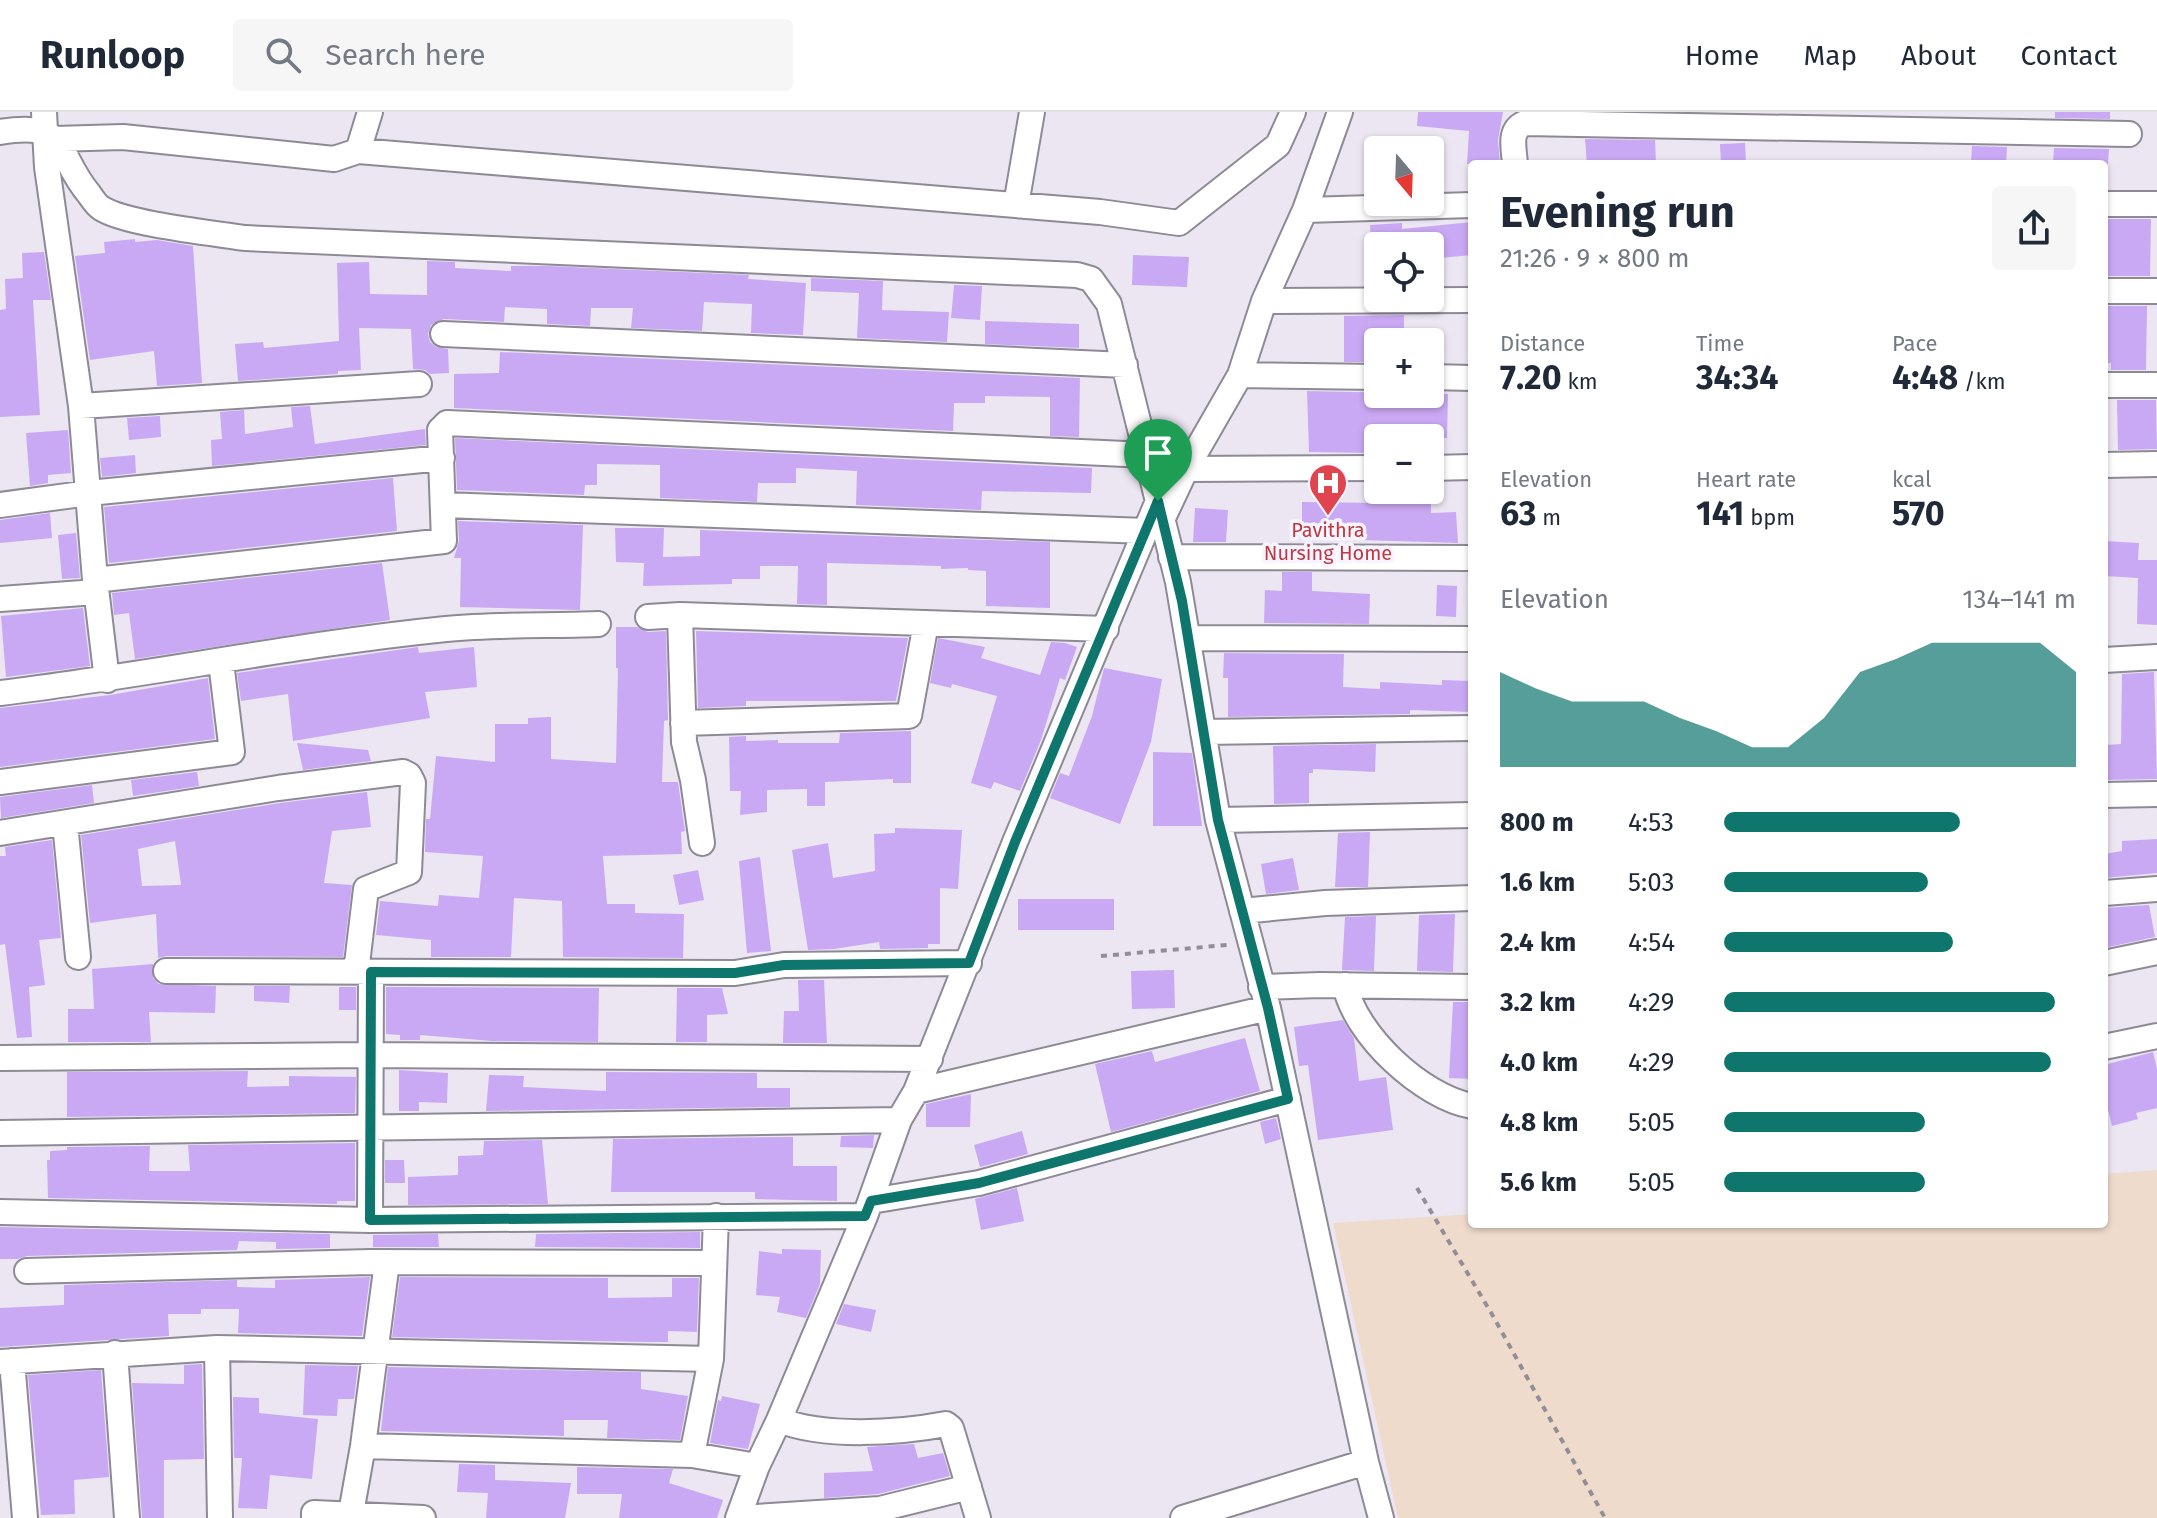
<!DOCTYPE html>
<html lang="en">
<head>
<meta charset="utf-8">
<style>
  body { margin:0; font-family:"Fira Sans",sans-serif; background:#f6f6f7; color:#1f2937; height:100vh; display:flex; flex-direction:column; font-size:30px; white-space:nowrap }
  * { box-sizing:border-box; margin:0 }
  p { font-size:26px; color:#747a83 }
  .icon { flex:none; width:44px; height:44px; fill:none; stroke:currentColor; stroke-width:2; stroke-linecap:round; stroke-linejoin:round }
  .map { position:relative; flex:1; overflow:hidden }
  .details { position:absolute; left:1468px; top:48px; width:640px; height:1068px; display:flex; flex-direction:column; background:#fff; border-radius:8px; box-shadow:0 2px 6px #0004 }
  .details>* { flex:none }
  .needle { width:52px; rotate:161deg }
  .fabs { position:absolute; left:1364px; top:24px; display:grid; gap:16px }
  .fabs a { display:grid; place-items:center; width:80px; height:80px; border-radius:8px; background:#fff; box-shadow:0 2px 6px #0004; font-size:40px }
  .pin { position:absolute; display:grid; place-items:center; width:68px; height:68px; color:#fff; margin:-82px -34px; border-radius:50% 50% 50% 0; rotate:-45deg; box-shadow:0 0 8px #0007 }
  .pin .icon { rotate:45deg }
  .round { display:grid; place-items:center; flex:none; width:84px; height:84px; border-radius:8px; background:#f6f6f7 }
  .summary { display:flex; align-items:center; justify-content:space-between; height:136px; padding:0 32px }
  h1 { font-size:44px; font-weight:700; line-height:60px }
  .stats { display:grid; grid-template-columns:repeat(3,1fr); gap:12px; height:136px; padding:8px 32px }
  .stats div { display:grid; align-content:center }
  .stats b { font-size:34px; font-weight:700 }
  .stats small { font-size:22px; font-weight:400 }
  .stats p { font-size:22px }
  .chart { height:224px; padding:16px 32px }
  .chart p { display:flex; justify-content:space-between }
  .chart svg { width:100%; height:144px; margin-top:8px; fill:#0f766e; opacity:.7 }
  ul { padding:0 32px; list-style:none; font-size:26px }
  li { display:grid; grid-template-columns:128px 96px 1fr; align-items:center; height:60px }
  li i { height:20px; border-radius:10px; background:#0f766e }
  header { display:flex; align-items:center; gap:48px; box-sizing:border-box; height:112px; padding:0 40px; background:#fff; border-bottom:2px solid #e0e1e3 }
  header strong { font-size:38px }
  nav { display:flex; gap:44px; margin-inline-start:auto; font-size:28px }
  .search { width:560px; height:72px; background:#f6f6f7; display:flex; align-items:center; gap:20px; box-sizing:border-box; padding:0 28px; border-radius:8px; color:#747a83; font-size:30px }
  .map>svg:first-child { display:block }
  .commercial { fill:#efdbcc }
  .building { fill:#caa9f4; fill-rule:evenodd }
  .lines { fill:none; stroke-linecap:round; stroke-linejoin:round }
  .minor-casing { stroke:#8e8a95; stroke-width:28 }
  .path { stroke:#928e97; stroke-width:4; stroke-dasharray:6 6; stroke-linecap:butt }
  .minor { stroke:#fff; stroke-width:24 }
  .route-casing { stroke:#fff; stroke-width:16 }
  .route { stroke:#0f766e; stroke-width:10 }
  .labels { text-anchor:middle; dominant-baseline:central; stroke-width:7; stroke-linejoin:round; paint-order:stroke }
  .health-label { font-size:20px; fill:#be3a42; stroke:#f8f4ff }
</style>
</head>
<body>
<header>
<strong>Runloop</strong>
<div class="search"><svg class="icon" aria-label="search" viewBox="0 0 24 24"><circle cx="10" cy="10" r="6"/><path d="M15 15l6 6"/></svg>Search here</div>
<nav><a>Home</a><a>Map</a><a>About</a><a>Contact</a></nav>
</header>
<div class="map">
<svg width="2157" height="1406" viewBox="0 0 2157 1406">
  <rect width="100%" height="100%" fill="#ece6f3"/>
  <path class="commercial" d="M2157,1058V1406H1398L1333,1111L1472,1102V1112H2104V1062Z"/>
  <path class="building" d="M1418,0H1503L1498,28L1500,52H1467L1469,19L1417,14Z
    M2055,0H2110V7L2055,6Z
    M1585,27L1655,28L1656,51L1587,52Z
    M1745,31L1746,52H1721L1720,32Z
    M1972,34L2007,35L2006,52H1971Z
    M2054,36L2109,37L2108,52H2053Z
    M2104,107H2151L2150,164H2104Z
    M1472,110V143L1430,147V134H1371L1370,113L1402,111V117Z
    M135,127V130L157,128L193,134L202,271L157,274L154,239L90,248L75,144L105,141L104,130Z
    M44,140L51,188H33L40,303L0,305V198L6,197L5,167L23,166L22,141Z
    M1133,143L1189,145L1187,175L1132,173Z
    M427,149L455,150V156L511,159V154H548L749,163L748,167L806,171L803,223L751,221L752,192L704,190L702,219L631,216L633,196H591L590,214L547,212V197L505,195L504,210L444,207L431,213L428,222L430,230L436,235L448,237L449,261L430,262L425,258L413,257L411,217L359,216L361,258L338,259V262L238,269L235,232L263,230L264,236L339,229L337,151L369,150L370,182L427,183Z
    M811,166L883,169L882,198L949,200L947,230L857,226L859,181L811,179Z
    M954,173L982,174L980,208L951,206Z
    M2104,194H2147L2146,258H2111V251H2104Z
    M1404,203V230H1378V250H1344V204Z
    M985,209L1079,212V236L985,232Z
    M500,240L1080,266L1079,325L1050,324V285L985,284V291H954L953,319L454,296V262L499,261Z
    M1307,279L1448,282L1447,326H1373L1372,341L1309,340Z
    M2117,288H2156L2157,337L2118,338Z
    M310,294L315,332L425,317L426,333L212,354L211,328L222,327L220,300L244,298L245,322L293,315L291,295Z
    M160,304L161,325L129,328L127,306Z
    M68,318L71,361L48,363V371L30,374L26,321Z
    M455,326L1092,356L1091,381L982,379L981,398L856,393L857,359L796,356V371H758L757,390L660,386V353L597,352V373H585L584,383L457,378Z
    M135,343L136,361L102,365L100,346Z
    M393,366L397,419L109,451L104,395Z
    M1380,378H1431V401L1456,400L1458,431L1361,428V414H1302V390L1380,391Z
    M1195,396L1228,398L1226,430H1193Z
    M50,401L52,426L0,431V408Z
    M458,409L583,413L580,498L460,495L461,446H454L459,429Z
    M615,416H664L663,445L700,444V418L1050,430V496L986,494V459L968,458V456L941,457V454L827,451V493L797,492L798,454H760V467H732V472L643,474L644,451L616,450Z
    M76,421L80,466L62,467L58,423Z
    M2104,429L2139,431L2138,448H2157V513L2137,512L2138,466L2104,464Z
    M382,451L390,508L135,547L129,501L114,503L112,481Z
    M1282,460H1312V479L1370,482L1369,512L1264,511L1265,478L1282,479Z
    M1437,473L1457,474L1456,505L1436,504Z
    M83,496L90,554L6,565L1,504Z
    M616,515H637L648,520L666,519L668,608L664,609L662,670H678L685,719L681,720L682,742L603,744L607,792H635V801L684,802L683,846L563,845L562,789L514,786L511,845H431V828L376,823L380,789L438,794L439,783L479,786L483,744L425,740L426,707H430L436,644L495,650V612H528V606L551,605V647L616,651L618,556H616Z
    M696,519L908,526L896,589H746V594L698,596Z
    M938,526L985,535L981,546L1040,563L1051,530L1065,531L1077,535L1065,568L1060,566L1041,628L1020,679L994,670L991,677L971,671L997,584L952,572L951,576L930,571Z
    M418,535L419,541L474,535L477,575L425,580L430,606L293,629L288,582L241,589L237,561Z
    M1224,541L1344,542L1343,575L1380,577V570L1442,573V568L1472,569V600L1410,598V602L1228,605V566H1223Z
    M1104,556L1162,567L1151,630L1120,712L1050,686L1060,661L1069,664L1092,604Z
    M2154,560L2157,667L2107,668L2106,633L2121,632L2122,562Z
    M208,566L215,627L0,655V596L110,583Z
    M911,619V671H893V667L825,670V694H807V677L767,678V700L740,703L741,679H730L729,625L746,624V629L778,628V631H839L840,621Z
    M297,631L368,638L371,649L303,658Z
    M1376,632L1375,660L1313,657V661H1309V691L1274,692L1273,634Z
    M1153,640L1192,641L1202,714H1153Z
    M197,660L199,674L133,684L131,668Z
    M92,673L94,691L1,706L0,685Z
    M367,680L371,715L332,719L324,771L352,773L343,845L166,844L158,846L156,802L90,811L81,723L280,691ZM175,729L181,773L142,774L138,737Z
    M895,716L962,718L958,777L940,776V832H928V836L880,837L879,830L834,837L808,838L792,738L828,731L833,766L875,759L874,722L895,721Z
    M1370,720L1368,775H1335L1338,721Z
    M2157,727V761L2104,766V742L2122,739V729Z
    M52,728L61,826L39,828L45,873L29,875L32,925L17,926L5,832L0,833V744H6L5,735Z
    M760,745L771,839L747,841L739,749Z
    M1293,746L1299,778L1266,782L1261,752Z
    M698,758L704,788L679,793L673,763Z
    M1018,787H1114V818H1018Z
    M2149,793L2155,825L2104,836V796Z
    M1455,802L1453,860L1417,859L1419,803Z
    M1376,804L1374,859L1342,858L1345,805Z
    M153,852V866L159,872L216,874L215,901L149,900L151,930H68V897H94L92,857Z
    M1174,858L1175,896L1132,897L1131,859Z
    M798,868H824L827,931H783L784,899H799Z
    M254,874H290L289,891L254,889Z
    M339,875H356V898H339Z
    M386,875L599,876L598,930L492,929L420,923V928H400V923L386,922Z
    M677,876H722L728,902L707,903V930H676Z
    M1453,890H1472V967L1449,966Z
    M1343,908L1354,926L1359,969L1386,965L1393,1018L1318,1028L1308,953L1299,954L1294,915Z
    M1245,926L1260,979L1111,1020L1095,952L1152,939L1155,950Z
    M2153,940L2157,957V996L2136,1001L2138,1007L2112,1014L2104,980V953Z
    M399,958L448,961L447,991L419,990V999H399Z
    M248,959L247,975L289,974V964L356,965L355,1001L67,1005V960Z
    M606,960L757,961V976H790V995L486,999L489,963L524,964L523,975L606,979Z
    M971,982L970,1015H926V992Z
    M1276,1006L1281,1027L1265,1032L1260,1010Z
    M1022,1019L1028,1042L980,1055L974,1033Z
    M874,1023L873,1036L840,1035L841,1024Z
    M793,1025V1054H837V1089L755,1087V1080H611L613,1027Z
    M542,1028L548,1092L408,1093V1065L458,1063V1044L483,1043L484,1029Z
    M355,1031V1089H337V1092L48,1086L47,1048H50V1039L67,1038V1035L150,1034L149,1059H190L188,1033Z
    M385,1048H404L405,1071H385Z
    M1017,1076L1024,1109L981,1118L975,1087Z
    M0,1115L330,1122V1136L276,1137V1130L239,1129L237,1138L27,1144L18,1147H0Z
    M700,1120V1136L535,1135L536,1122Z
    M438,1122L439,1135H373V1123Z
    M782,1137L821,1138L820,1172L806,1206L777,1200L780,1185L756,1183L759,1139L782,1142Z
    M370,1165L362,1224L238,1221L239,1197H201V1202H168L169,1224L0,1235V1196L64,1193V1173L237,1168V1175L275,1176V1168Z
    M400,1165L608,1166V1186L672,1185V1166H699L697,1220L668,1219V1230H642L392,1225Z
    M844,1192L876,1198L871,1220L836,1212Z
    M202,1252L204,1347L164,1348V1406H142L132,1271L184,1272V1253Z
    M305,1253L358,1254L354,1287H338L337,1304L303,1303Z
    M388,1255L641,1260V1277L688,1284L680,1328L607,1326L608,1308H564V1324L381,1319Z
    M101,1258L109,1365L74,1368L75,1402L41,1403L28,1263Z
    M722,1284L760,1292L748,1337L710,1331L718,1288L721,1289Z
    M233,1285L259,1286V1301L318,1307L312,1367L270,1363L267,1397L238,1396L242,1346H234Z
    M914,1332L918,1346L943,1341L950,1364L878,1382L824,1386V1361L873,1359L867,1335Z
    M459,1352L495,1353V1368L571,1371L565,1406H486L488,1381L457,1380Z
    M577,1355L673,1357L669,1371L723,1388L717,1406H619L622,1382H577Z"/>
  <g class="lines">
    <defs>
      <path id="minor" d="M44,0L47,55L81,294L95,468L107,568
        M0,20C70,8 54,40 89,82C92,86 96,93 101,96C125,112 213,121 245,126L1077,163L1091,167L1109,192L1178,470L1218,708L1268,896L1366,1350L1381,1406
        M55,27L123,25L334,47L358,39L370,0
        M358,39L1100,100L1179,111L1278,33L1293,0
        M1515,52C1514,36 1508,18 1525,11L2129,22
        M2104,92H2157
        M1016,93L1032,0
        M1305,98L1472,93
        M2104,179H2157
        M1264,189L1472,188
        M443,222L1125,253
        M1240,263L1378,265
        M1430,265L1472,266
        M2104,273H2157
        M81,294L419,272
        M2104,353L2157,352
        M1430,356L1472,355
        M1186,357L1378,356
        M0,393L89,381L442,346
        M444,393L1146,419
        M1162,408L1186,357L1240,263L1264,189L1305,98L1340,0
        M1171,445L1472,446
        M95,468L444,429L440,318L447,311L1147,343
        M0,487L96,480
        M680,503L684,630L693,668L702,731
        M648,505L680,503L1106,517
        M1189,526L1472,527
        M2104,548L2157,545
        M0,581C149,563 297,532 446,517C496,512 548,514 598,512
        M683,611L909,604L926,511
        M1203,620L1472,616
        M0,670L232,640L221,550
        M2104,683L2157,682
        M1218,708L1472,703
        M65,711L78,845
        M0,721L278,676L403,660L409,663L413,671L409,760L366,777L356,860
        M2104,781L2157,777
        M1242,799L1325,791L1472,786
        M2104,851L2157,840
        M166,859L735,861L784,853L969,851
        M1345,873C1355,923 1422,985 1472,994
        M1261,875L1320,873L1472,875
        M2104,935L2157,924
        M0,946L369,943L930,947
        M916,979L1268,896
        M0,1021L899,1008
        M871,1089L979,1071L1288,987
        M0,1100L370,1108L865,1104
        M370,1108L371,860
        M27,1159L371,1150L714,1151
        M217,1236L220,1406
        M115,1241L127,1406
        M12,1249L25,1406
        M0,1250L217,1236L711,1247
        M779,1308C825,1326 898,1321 946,1312L951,1316L978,1406
        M363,1334L692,1343L757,1354
        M692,1343L711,1247L716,1104
        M351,1401L363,1334L387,1150
        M314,1406V1401L423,1406
        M738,1406L757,1354L779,1308L865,1104L899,1008L916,979L1015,730L1158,389
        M739,1406L880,1397L969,1375
        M1183,1406L1366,1350"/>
    </defs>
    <use href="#minor" class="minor-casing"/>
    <path class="path" d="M1101,844L1227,833
      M1417,1076L1493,1204L1605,1406"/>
    <use href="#minor" class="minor"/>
  </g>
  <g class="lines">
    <defs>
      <path id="route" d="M1158,389L1182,489L1218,708L1268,896L1288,987L979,1071L871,1089L865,1104L370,1108L371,860L735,861L784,853L969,851L1015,730Z"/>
    </defs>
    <use href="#route" class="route-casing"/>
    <use href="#route" class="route"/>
  </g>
  <defs>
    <symbol id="hospital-pin" viewBox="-11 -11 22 30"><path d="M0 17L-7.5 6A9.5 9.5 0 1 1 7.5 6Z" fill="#e0444e" stroke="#f8f4ff"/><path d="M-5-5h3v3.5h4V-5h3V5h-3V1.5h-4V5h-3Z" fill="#fff"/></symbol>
  </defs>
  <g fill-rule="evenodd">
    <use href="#hospital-pin" x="1306" y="349" width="44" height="60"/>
  </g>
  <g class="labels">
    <g class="health-label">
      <text x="1328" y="418">Pavithra<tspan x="1328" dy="23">Nursing Home</tspan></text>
    </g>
  </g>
</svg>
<div class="fabs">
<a><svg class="needle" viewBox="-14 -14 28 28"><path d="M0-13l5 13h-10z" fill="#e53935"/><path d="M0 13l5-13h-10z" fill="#747a83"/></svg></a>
<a><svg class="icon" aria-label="locate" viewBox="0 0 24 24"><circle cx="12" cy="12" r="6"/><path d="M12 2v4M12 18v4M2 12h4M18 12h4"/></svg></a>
<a>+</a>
<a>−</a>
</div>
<div class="pin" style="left:1158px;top:389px;background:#1e9e55"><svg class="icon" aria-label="arrive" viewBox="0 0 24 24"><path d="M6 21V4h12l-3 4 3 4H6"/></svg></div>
<section class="details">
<div class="summary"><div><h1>Evening run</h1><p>21:26 · 9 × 800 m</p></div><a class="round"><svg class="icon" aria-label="share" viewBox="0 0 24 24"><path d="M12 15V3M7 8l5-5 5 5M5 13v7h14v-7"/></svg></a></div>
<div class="stats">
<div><p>Distance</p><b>7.20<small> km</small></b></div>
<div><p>Time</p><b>34:34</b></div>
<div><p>Pace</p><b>4:48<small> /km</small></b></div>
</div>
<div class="stats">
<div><p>Elevation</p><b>63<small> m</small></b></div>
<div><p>Heart rate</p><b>141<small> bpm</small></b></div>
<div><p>kcal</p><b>570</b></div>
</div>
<div class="chart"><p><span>Elevation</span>134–141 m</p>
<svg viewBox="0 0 160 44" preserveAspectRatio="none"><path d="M0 44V15L10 20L20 24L30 24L40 24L50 29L60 33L70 38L80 38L90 29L100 15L110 11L120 6L130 6L140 6L150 6L160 15V44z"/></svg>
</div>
<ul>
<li><b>800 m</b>4:53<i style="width:67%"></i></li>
<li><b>1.6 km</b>5:03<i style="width:58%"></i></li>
<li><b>2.4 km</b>4:54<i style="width:65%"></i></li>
<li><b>3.2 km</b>4:29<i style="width:94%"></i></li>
<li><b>4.0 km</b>4:29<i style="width:93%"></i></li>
<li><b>4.8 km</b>5:05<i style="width:57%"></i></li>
<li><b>5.6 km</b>5:05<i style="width:57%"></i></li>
</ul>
</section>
</div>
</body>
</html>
